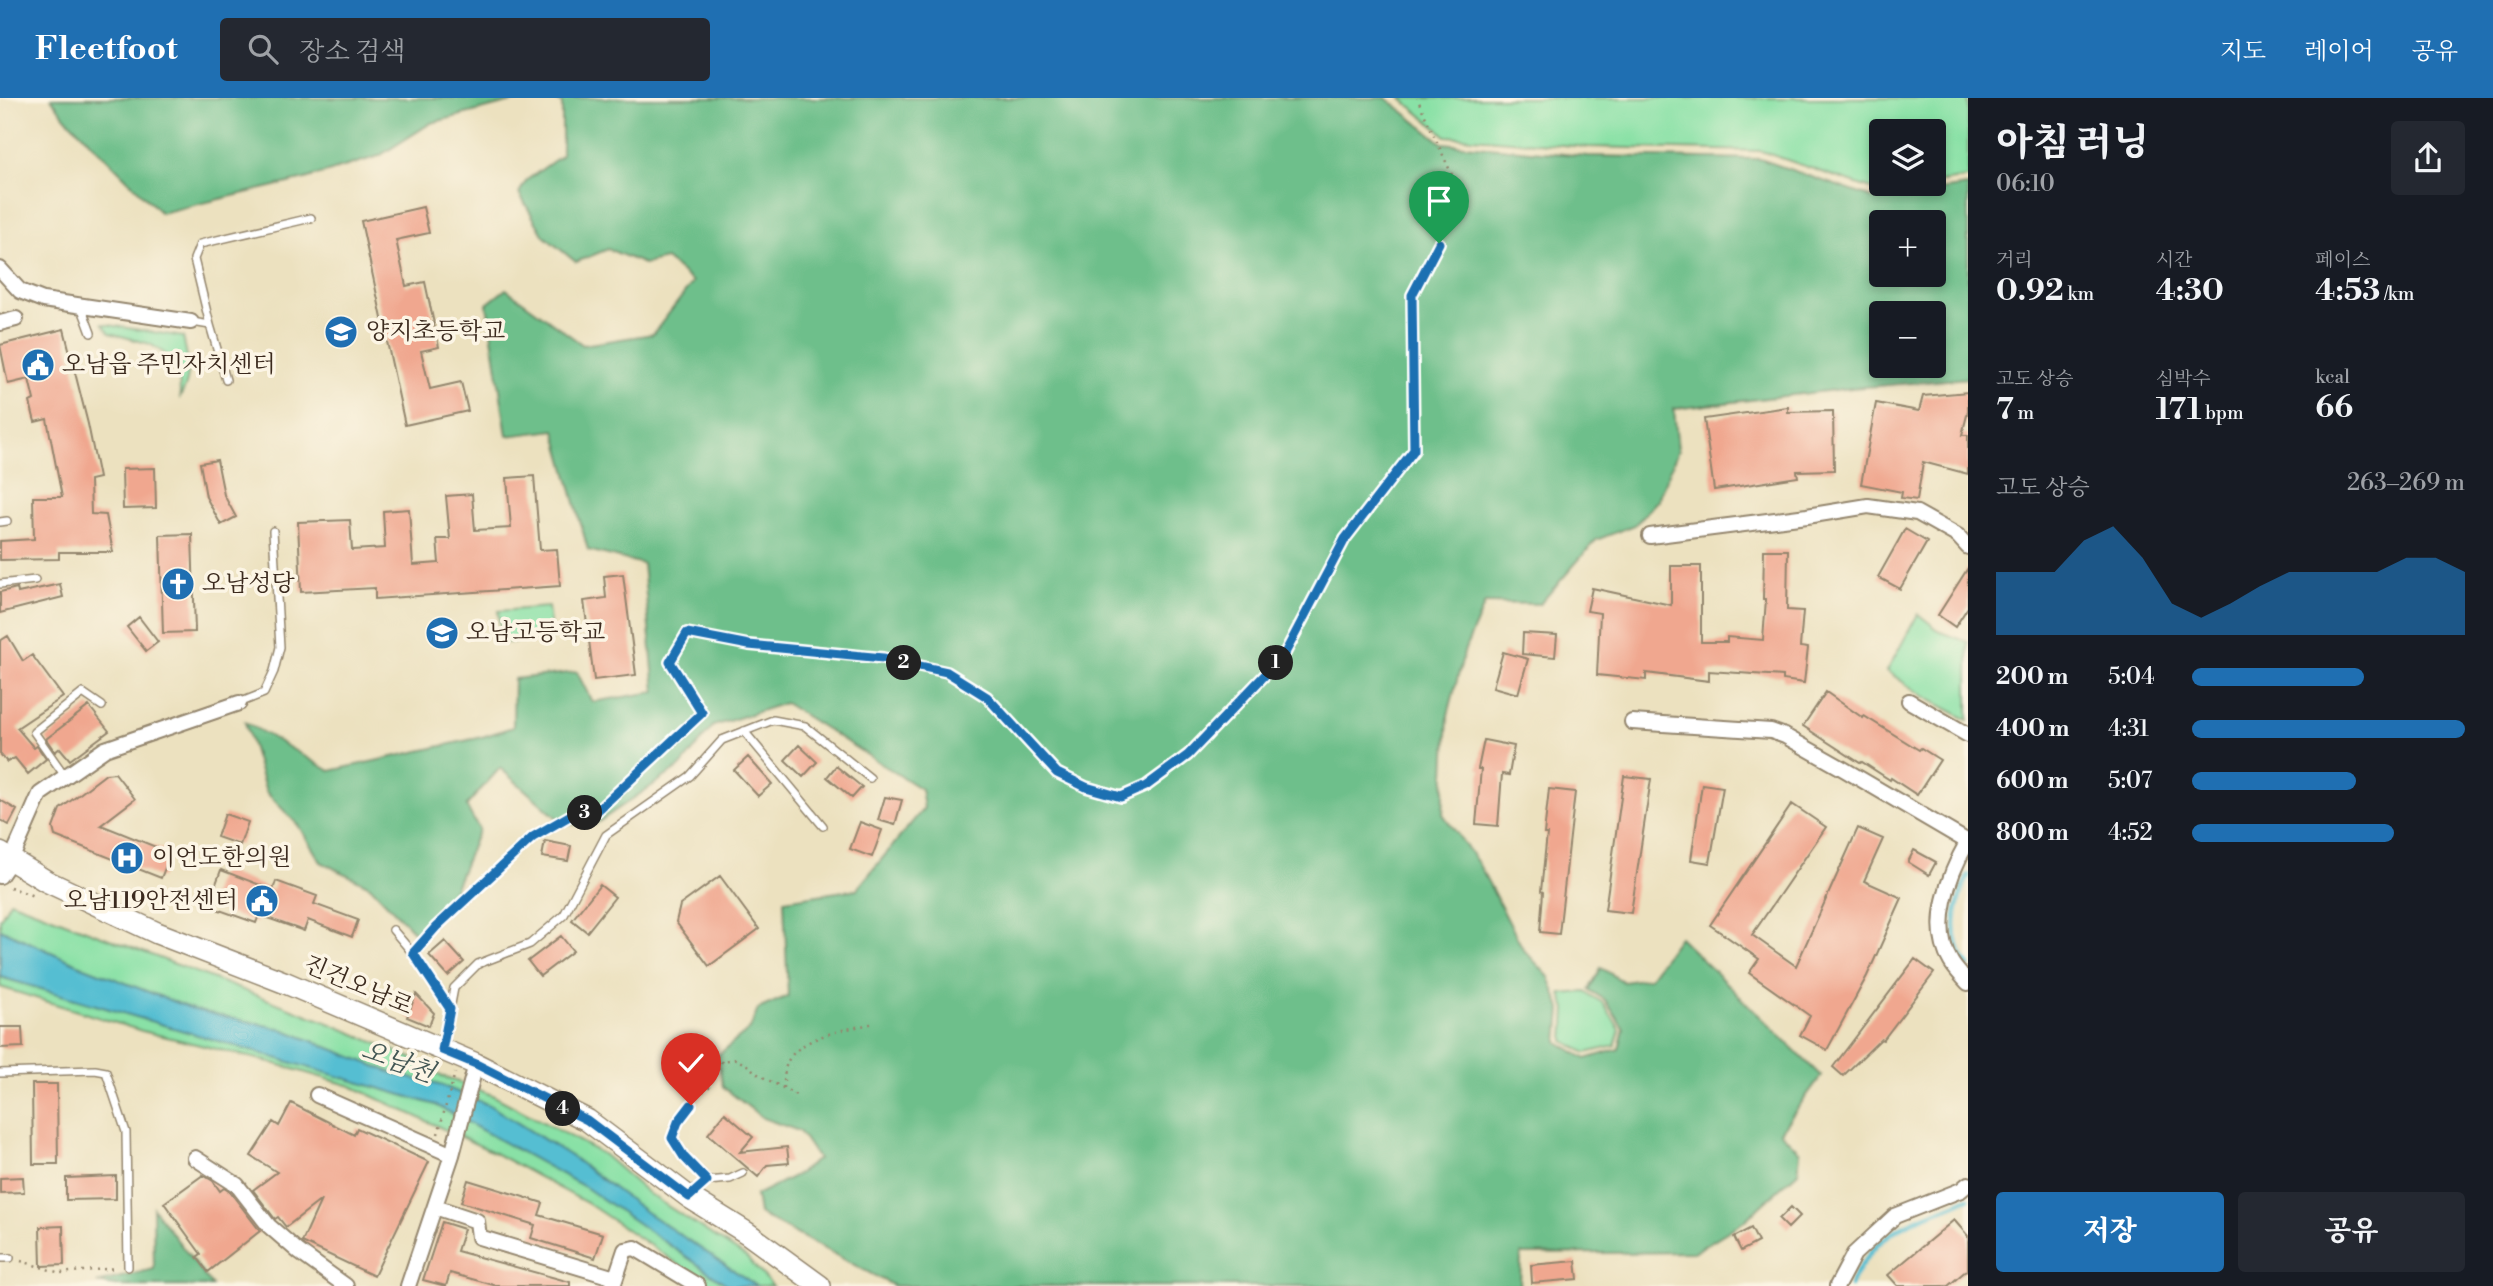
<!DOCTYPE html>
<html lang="ko">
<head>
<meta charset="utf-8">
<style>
  body { margin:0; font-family:"Libre Bodoni","Noto Serif KR",serif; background:#242831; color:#f1f3f6; height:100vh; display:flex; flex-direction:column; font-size:26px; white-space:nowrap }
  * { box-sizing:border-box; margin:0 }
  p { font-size:23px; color:#9ea1a6 }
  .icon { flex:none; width:38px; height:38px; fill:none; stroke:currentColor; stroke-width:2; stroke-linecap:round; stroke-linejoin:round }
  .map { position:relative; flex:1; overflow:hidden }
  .panel { display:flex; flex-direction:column; background:#171b24; width:525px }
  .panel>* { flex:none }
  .buttons { position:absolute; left:1869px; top:21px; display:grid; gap:14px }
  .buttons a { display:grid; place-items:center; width:77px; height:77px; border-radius:7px; background:#171b24; box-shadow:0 4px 10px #0003; font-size:35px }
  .pin { position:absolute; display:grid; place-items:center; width:60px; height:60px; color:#fff; margin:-72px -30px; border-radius:50% 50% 50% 0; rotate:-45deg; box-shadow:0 0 7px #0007 }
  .pin .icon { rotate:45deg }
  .km { position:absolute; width:35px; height:35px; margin:-18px; border-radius:50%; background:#222; color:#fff; font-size:19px; line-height:35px; text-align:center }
  .round { display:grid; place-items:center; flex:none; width:74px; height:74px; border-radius:7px; background:#242831 }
  .overview { display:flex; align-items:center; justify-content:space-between; height:119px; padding:0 28px }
  h1 { font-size:38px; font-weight:800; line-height:52px }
  .figures { display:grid; grid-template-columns:repeat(3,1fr); gap:10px; height:119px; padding:7px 28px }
  .figures div { display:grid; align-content:center }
  .figures b { font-size:30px; font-weight:800 }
  .figures small { font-size:19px; font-weight:400 }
  .figures p { font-size:19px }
  .chart { height:196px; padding:14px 28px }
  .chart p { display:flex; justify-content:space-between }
  .chart svg { width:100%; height:126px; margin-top:7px; fill:#1f6fb2; opacity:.7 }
  .primary-button { display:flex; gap:14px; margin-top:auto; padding:14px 28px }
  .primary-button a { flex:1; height:80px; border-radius:7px; background:#1f6fb2; color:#fff; font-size:28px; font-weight:800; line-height:80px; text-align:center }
  .primary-button a+a { background:#242831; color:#f1f3f6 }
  ul { padding:0 28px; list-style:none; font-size:23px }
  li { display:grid; grid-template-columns:112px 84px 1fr; align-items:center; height:52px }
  li i { height:18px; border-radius:9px; background:#1f6fb2 }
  header { display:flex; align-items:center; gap:42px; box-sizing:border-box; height:98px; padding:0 35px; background:#1f6fb2; color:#fff }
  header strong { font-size:33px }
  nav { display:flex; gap:38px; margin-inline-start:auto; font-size:24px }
  .search { width:490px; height:63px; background:#242831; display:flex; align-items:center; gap:18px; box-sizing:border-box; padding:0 24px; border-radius:7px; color:#9ea1a6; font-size:26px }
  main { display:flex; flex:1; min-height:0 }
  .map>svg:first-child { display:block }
  .green { fill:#89e1a6; stroke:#628662; stroke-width:2 }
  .forest { fill:#6ebf8b; stroke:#547454; stroke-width:2; fill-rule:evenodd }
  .water { fill:#55bed2; stroke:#487478; stroke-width:2 }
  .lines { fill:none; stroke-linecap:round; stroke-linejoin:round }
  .stream { stroke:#55bed2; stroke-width:4.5 }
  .building { fill:#f0a78f }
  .lane-casing { stroke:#94866e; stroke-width:10 }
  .street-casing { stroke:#94866e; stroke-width:18 }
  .secondary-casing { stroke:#94866e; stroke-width:24 }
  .path { stroke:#94866e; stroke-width:2.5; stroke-dasharray:2 5; stroke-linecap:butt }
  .lane { stroke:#fff; stroke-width:7 }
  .street { stroke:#fff; stroke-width:14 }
  .secondary { stroke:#fff; stroke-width:21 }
  .route-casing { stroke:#fff; stroke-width:14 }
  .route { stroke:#1f6fb2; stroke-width:9 }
  .labels { text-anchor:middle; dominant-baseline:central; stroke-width:7; stroke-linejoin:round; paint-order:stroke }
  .poi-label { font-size:24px; fill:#3b2a1e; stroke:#fcf5e5; text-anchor:start }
  .street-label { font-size:24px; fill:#3b2a1e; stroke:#fcf5e5 }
  .water-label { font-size:26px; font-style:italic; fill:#435654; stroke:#fcf5e5 }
</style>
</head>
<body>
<header>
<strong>Fleetfoot</strong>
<div class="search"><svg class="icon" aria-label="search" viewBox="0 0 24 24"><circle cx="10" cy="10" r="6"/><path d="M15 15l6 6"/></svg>장소 검색</div>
<nav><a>지도</a><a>레이어</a><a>공유</a></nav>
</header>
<main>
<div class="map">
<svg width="1968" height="1188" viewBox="0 0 1968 1188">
  <rect width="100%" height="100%" fill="#fcf5e5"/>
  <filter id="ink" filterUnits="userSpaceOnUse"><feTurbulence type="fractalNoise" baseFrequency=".0143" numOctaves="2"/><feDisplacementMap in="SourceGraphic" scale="14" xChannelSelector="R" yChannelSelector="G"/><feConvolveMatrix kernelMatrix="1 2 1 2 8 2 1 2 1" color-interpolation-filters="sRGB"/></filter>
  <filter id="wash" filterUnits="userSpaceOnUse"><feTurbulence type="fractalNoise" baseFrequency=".00686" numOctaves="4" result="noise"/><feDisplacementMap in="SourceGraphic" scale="28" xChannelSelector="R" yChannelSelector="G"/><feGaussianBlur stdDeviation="1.57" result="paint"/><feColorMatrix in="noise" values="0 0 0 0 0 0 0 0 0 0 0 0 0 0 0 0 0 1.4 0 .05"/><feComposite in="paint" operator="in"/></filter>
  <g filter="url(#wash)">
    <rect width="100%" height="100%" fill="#ece1bf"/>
    <path class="green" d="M1401,0H1968V80L1934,85V33H1881V86H1926L1874,92L1761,53L1588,49L1446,38Z
      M103,226L183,239C188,262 193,278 180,299L179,265L150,246L110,235Z
      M548,509L552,541L502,545L498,513Z
      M1918,516L1941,534L1968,544V622L1923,598L1887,573Z
      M10,803L329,925L416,962L427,970L418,969L492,997L603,1056L649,1096L746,1159L773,1188H711L587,1105L491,1053L351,988L266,963L142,933L0,889V821Z
      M1585,894L1603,905L1620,932L1615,948L1586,955L1564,943L1566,911L1561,896Z"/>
    <path class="forest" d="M51,0H527L431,25L379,58L305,81L161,115L66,20Z
      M553,0H1386L1442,45L1587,58L1760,61L1875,101L1968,88V280L1852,290L1674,311L1678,352L1658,402L1635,427L1596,442L1540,506L1485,505L1465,551L1448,617L1443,716L1478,765L1523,851L1549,879L1561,911L1558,944L1586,961L1619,951L1624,931L1605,902L1589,892L1601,870L1624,884L1649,880L1679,839L1821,978L1780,1034L1800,1054L1798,1074L1743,1124L1694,1154L1521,1156L1520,1188H894L759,1116L756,1097L798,1076L818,1061L799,1033L763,1020L723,989L717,958L750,931L758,911L788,898L784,802L857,791L924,710L921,691L785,605L713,628L681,668L594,727L564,726L500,670L466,708L479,731L454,792L416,836L370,788L321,764L298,727L266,694L245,624L330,673L482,639L513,629L514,581L577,574L592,604L655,594L643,466L588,452L555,332L507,338L487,206L506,191L583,247L653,236L693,184L666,161L644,166L608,151L576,164L544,138L519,95L527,82L562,57V5ZM1934,124V177H1881V124ZM1934,215V268H1881V215Z
      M153,1110L212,1188H117L97,1185L154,1171Z"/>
    <path class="water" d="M0,831L82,868L195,912L282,931L395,976L443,988L489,1007L572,1059L646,1114L757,1188H729L585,1089L436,1007L0,879Z"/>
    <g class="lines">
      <path class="stream" d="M1968,777C1955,807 1947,839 1968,867
        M1850,1188C1860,1164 1880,1140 1903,1128C1924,1116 1947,1111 1968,1100"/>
    </g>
    <g id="blocks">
      <path class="building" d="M423,109L429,135L396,142L406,188L425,184L439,249L421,253L430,291L461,284L468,313L405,327L361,123Z
        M64,231L88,326L99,380L90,382L91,416L106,417L113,454H59V461L0,462V443L34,441L33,399H62L47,321L35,324L30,304L34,302L29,281L8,286L0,247Z
        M1968,294V313L1962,337H1968V376L1923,364L1917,402L1901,400L1902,394L1861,386L1876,305L1919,313L1923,298Z
        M1788,309V314L1833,313L1834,372L1797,373L1798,379L1714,392L1704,321Z
        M217,362L224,397L236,419L221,427L206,399L200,365Z
        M155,370L156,410L123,411L122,371Z
        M534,378L540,452L557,451L560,488L375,501V490L301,494L298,424L350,422L352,452L385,450L383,413L409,411L413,467L439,465L437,441H450L446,398L472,396L475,432L511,430L507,380Z
        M1905,431L1927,444L1900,491L1878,479Z
        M192,436L195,534L163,535L160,437Z
        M1764,452H1788L1787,512L1803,513L1800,549L1808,550L1804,585L1783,582V578L1709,573V583L1646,575V582L1597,577L1600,515L1587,513L1592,490L1671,507V468H1701V544H1727V539L1763,542L1766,501H1763Z
        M1968,470V509L1955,529L1938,517Z
        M623,476L636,577L594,582L584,503L606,500L604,478Z
        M60,486L63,499L0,515V494L17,490L18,495Z
        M139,519L158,544L146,553L127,529Z
        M1523,535L1557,537L1555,559L1522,556Z
        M8,538L23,563L32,557L63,599L17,630L34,650L37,648L46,661L28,676L15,660L7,664L0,656V543Z
        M1503,554L1528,561L1518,596L1493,589Z
        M1826,594L1863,620L1864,618L1919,652L1921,650L1940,662L1917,697L1891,680L1890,682L1862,664L1860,665L1803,628Z
        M89,608L109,633L70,662L60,650L55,654L46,641Z
        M1484,642L1514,648L1509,677L1502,676L1498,728L1476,726L1481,671H1478Z
        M799,647L817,664L803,679L785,662Z
        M748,659L772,686L758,698L734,672Z
        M836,668L862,689L852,700L827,679Z
        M115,675L135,701L101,727L171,755L161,780L55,738L53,730L60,711L106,676Z
        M1624,678L1651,681L1631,815L1605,812Z
        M1702,686L1723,689L1710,765L1691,762Z
        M1549,691L1575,694L1559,836L1540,834L1543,794L1541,793L1547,736H1544Z
        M885,699L902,702L895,727L878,722Z
        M0,702L17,712L9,727L0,722Z
        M1792,706L1826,729L1752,837L1796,868L1858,730L1883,741L1864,783L1902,800L1867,878L1827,952L1800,937L1810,918L1749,875L1759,861L1710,827Z
        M225,716L248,724L240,747L217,739Z
        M860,724L882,732L872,759L850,751Z
        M545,743L571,748L568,763L542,759Z
        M1914,752L1936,764L1929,777L1908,764Z
        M221,772L273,792L276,783L317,798L314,806L358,822L352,839L308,822L304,833L259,817L256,825L208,808Z
        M720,778L759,831L709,868L676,824L680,807Z
        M600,787L615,799L587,834L572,822Z
        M561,838L573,853L540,878L528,863Z
        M445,843L464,864L448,878L429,857Z
        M1915,861L1934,875L1883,942L1881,941L1843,978L1833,969Z
        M416,896L434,915L429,928L407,919Z
        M0,929H22L23,949L0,950Z
        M32,986H57L58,1066H33Z
        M291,1005L354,1037L357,1030L429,1064L374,1178L302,1144L321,1102L286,1129L278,1119L275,1121L253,1092L277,1074L251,1058L273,1024L279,1028Z
        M725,1015L753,1039L740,1054L787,1049L789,1065L767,1067L758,1079L708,1036Z
        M203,1077L213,1083L220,1093L224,1090L230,1094L260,1133L208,1174L197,1159L201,1156L164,1105Z
        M116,1078V1101L66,1102V1080Z
        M23,1079L24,1094L0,1095V1080Z
        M468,1082L543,1105L539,1117L603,1136L595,1160L531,1140L535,1127L461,1104Z
        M1791,1109L1800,1118L1788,1130L1779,1121Z
        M1954,1122L1968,1138V1171L1948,1188H1898L1888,1177Z
        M442,1124L464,1131L457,1153L570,1184V1188H497L450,1175L446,1188L423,1182Z
        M63,1128L64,1167L41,1168L40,1129Z
        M1751,1130L1758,1144L1741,1153L1734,1139Z
        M1576,1163L1578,1181L1532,1185L1531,1167Z"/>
    </g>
  </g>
  <g filter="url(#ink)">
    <use href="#blocks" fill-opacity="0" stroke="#94866e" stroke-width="2"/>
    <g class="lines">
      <defs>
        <path id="lane" d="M81,208L91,235
          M192,224L210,227L194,161L200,146L311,120
          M210,227L226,282
          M0,424L7,423
          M0,486L35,482
          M239,605L264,595L274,573L280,549L273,433
          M744,633L823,728
          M65,678L34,634L83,595L102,608
          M393,832L416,859L450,911
          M413,855L436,829L533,739
          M443,948L454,890L478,866L530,846L564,817L606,737L690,678L722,642L773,622L805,628L870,680
          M0,975L95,972L106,974L126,1034L128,1169
          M691,1007L678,1024L672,1040L684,1059L707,1083
          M692,1096L707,1083L730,1081L743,1075
          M0,1160H10"/>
        <path id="street" d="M0,171L20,193L43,202L191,224
          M0,225L16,221
          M1650,438L1807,418L1868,408L1917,415L1958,438L1968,449
          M1909,603L1968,637
          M1632,624L1771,633L1785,638L1840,669L1968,744
          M1968,743C1949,776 1929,828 1951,864C1955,871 1962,878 1968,885
          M0,778L11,762L40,696L105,651L239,605
          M317,997L452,1057
          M195,1060L237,1087L269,1128L299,1154L346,1188
          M435,1109L477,1123L479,1139L615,1180
          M408,1188L452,1057L476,966
          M613,1188L625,1152L635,1150L698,1188
          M1837,1188L1854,1156L1895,1118L1961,1092L1968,1086"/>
        <path id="secondary" d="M0,755L46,783L157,835L286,885L476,966L587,1022L689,1099L747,1135L820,1188"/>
      </defs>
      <use href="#lane" class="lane-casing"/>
      <use href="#street" class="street-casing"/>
      <use href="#secondary" class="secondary-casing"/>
      <path class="path" d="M541,734L571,717L597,713L702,615L670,564L687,535L749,547L883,560L947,574L987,599L1057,675L1086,689L1121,699L1146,688L1188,657L1284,557L1345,441L1414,352L1412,197L1439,144L1450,109L1452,77L1417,0
        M10,789L36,799
        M784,990C784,978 784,966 792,957C810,936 849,931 875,925
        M697,998L709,989L722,963L735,961L747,967L759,977L798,998
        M438,1036L455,975
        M21,1163L60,1175L117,1170"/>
      <use href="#lane" class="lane"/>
      <use href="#street" class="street"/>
      <use href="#secondary" class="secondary"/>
    </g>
  </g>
  <g class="lines" filter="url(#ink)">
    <defs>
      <path id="route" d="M691,1007L678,1024L672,1040L684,1059L707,1083L689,1099L587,1022L476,966L442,952L450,911L413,855L436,829L533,739L571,717L597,713L702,615L670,564L687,535L749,547L883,560L947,574L987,599L1057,675L1086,689L1121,699L1146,688L1188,657L1284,557L1345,441L1414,352L1412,197L1439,145"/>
    </defs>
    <use href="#route" class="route-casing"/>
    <use href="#route" class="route"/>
  </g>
  <defs>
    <symbol id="school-disc" viewBox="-11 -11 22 22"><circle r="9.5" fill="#1f6fb2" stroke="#fcf5e5"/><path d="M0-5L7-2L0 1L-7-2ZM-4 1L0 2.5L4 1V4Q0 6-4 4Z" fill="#fff"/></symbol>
    <symbol id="civic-disc" viewBox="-11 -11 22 22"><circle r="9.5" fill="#1f6fb2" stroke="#fcf5e5"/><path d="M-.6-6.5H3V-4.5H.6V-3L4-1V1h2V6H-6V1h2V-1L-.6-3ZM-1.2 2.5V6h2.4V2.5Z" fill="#fff"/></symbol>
    <symbol id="church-disc" viewBox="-11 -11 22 22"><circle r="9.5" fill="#1f6fb2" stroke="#fcf5e5"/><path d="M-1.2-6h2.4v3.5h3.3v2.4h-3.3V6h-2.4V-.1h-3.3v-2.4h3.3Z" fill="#fff"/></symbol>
    <symbol id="hospital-disc" viewBox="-11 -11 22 22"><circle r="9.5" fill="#1f6fb2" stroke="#fcf5e5"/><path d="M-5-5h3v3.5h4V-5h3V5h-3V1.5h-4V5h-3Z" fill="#fff"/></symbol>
  </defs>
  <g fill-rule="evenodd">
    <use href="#school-disc" x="322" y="215" width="38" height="38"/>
    <use href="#civic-disc" x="19" y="248" width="38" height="38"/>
    <use href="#church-disc" x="159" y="467" width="38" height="38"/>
    <use href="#school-disc" x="423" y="516" width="38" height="38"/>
    <use href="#hospital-disc" x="108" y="741" width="38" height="38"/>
    <use href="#civic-disc" x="243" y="784" width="38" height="38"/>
  </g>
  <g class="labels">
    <g class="poi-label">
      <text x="366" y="234">양지초등학교</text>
      <text x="62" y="267">오남읍 주민자치센터</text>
      <text x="202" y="486">오남성당</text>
      <text x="466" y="535">오남고등학교</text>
      <text x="152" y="760">이언도한의원</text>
      <text x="238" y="803" text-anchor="end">오남119안전센터</text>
    </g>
    <g class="street-label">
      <text transform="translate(358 888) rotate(23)">진건오남로</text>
    </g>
    <g class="water-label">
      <text transform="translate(398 964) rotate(20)">오남천</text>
    </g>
  </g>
</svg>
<div class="buttons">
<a><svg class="icon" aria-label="layers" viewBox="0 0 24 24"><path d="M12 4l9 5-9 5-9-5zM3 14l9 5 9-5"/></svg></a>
<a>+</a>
<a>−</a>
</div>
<div class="pin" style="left:1439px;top:145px;background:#1e9e55"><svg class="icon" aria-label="arrive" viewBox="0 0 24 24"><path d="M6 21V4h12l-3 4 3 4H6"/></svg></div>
<div class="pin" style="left:691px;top:1007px;background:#d93025"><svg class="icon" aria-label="check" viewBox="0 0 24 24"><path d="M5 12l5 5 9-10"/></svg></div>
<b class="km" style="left:1276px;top:565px">1</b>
<b class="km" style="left:904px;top:565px">2</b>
<b class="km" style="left:585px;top:715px">3</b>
<b class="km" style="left:563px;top:1011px">4</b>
</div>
<section class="panel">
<div class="overview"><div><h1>아침 러닝</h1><p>06:10</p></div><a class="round"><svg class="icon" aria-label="share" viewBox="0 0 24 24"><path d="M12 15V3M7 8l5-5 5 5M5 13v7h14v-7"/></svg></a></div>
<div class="figures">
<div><p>거리</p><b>0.92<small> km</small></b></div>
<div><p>시간</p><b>4:30</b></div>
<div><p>페이스</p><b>4:53<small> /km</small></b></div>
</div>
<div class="figures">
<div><p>고도 상승</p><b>7<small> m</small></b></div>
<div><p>심박수</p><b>171<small> bpm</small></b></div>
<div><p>kcal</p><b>66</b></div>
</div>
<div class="chart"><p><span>고도 상승</span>263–269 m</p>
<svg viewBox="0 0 160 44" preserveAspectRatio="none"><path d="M0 44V22L10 22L20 22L30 11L40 6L50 17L60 33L70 38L80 33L90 27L100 22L110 22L120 22L130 22L140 17L150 17L160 22V44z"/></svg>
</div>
<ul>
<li><b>200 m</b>5:04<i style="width:63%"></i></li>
<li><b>400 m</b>4:31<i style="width:100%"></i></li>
<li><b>600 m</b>5:07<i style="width:60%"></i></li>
<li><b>800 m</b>4:52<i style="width:74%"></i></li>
</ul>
<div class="primary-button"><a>저장</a><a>공유</a></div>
</section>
</main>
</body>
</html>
